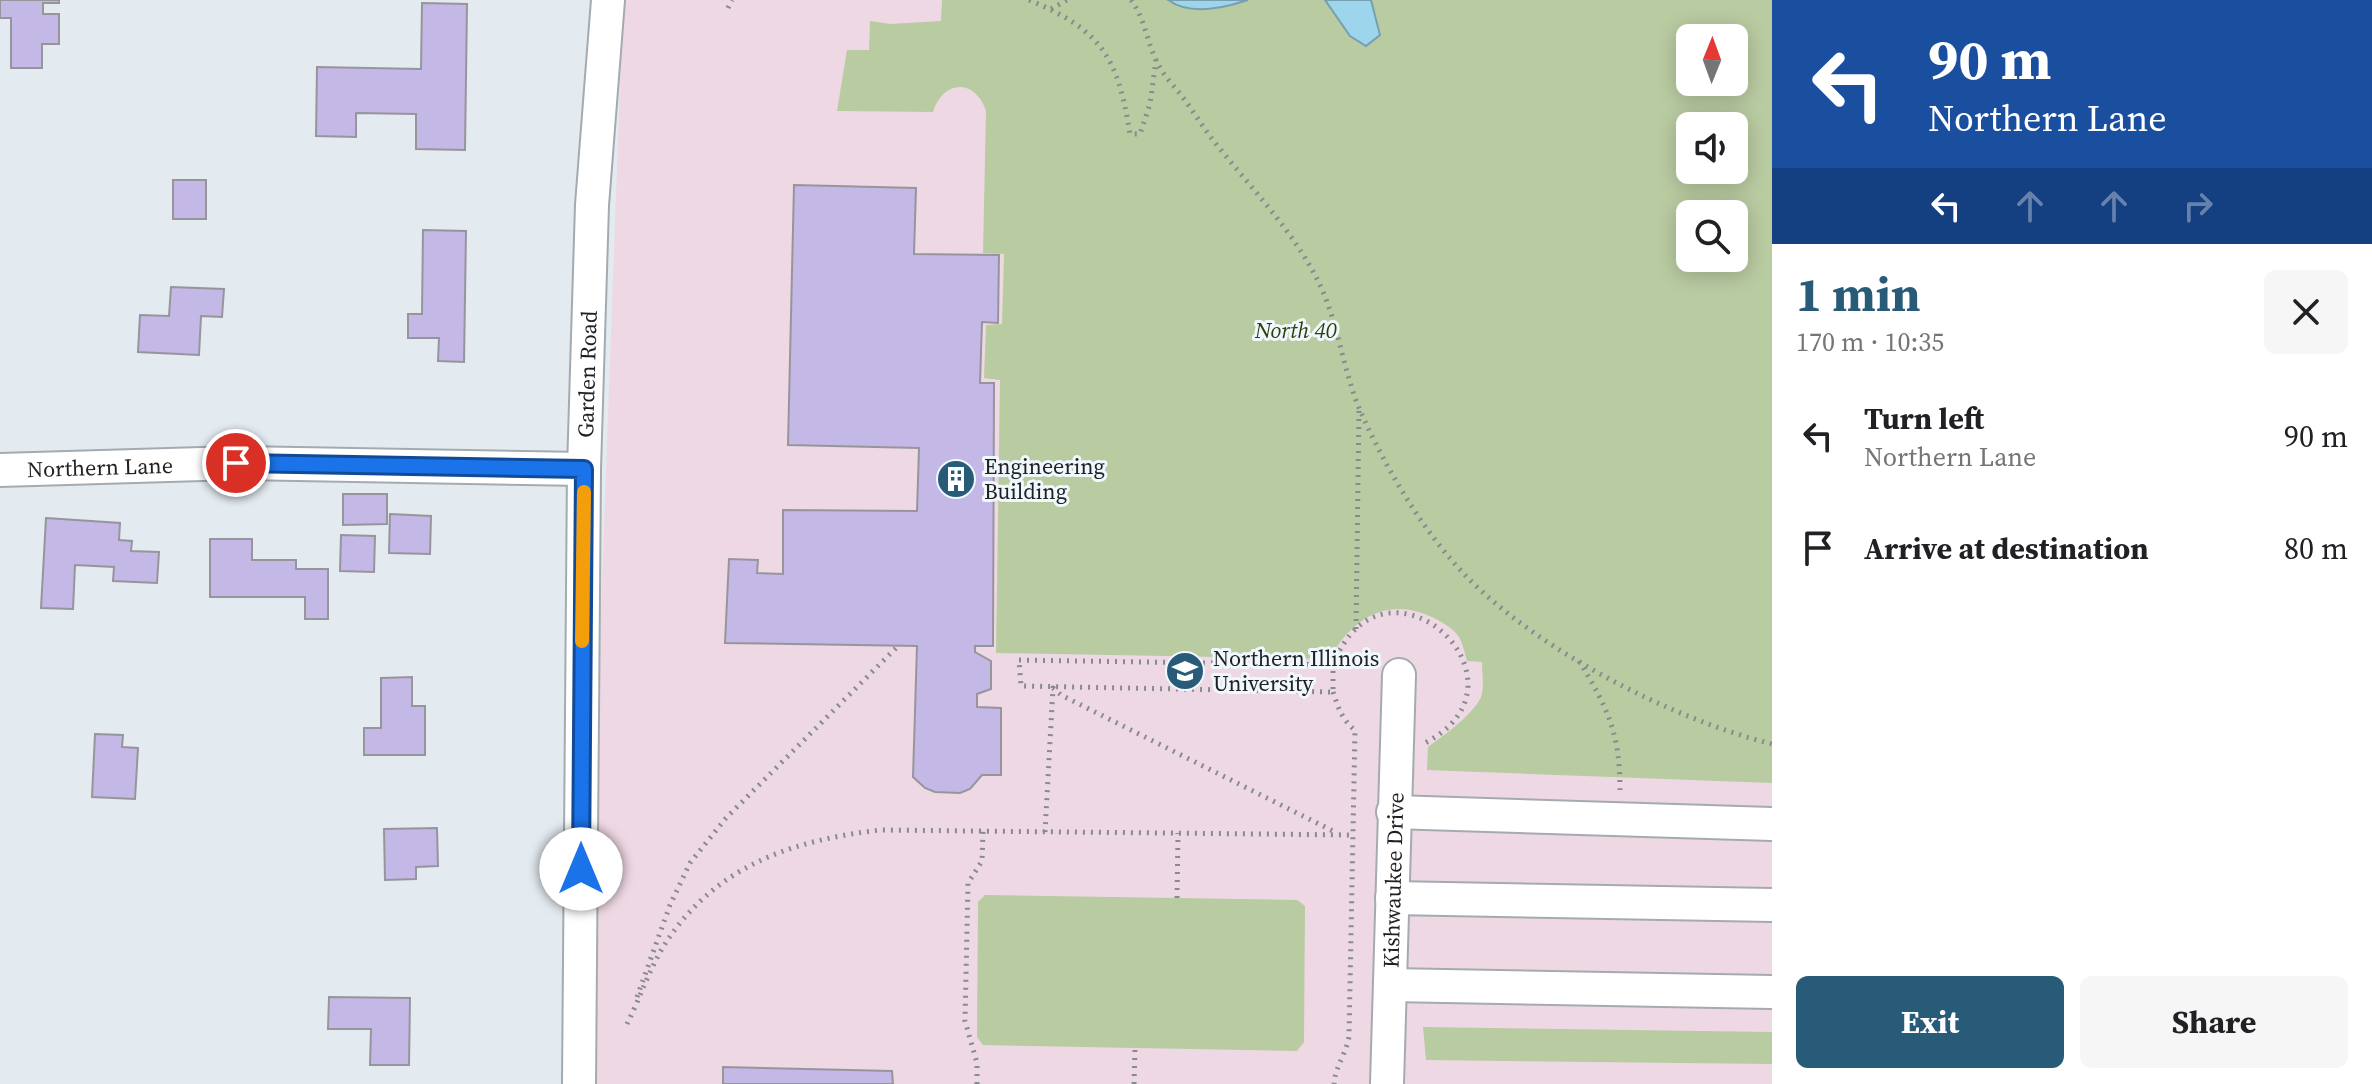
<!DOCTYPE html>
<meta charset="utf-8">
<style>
:root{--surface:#fff;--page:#f6f6f6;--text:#202124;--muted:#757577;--accent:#285b78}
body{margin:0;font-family:"Source Serif 4",serif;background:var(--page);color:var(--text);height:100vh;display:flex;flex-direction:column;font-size:30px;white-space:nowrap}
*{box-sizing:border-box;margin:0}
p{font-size:26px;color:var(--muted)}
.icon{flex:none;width:44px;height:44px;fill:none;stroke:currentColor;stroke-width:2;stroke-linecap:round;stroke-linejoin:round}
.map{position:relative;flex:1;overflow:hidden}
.sheet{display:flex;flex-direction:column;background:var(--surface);width:600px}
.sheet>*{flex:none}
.hud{background:#1a4fa0;color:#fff;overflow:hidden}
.needle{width:52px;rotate:1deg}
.buttons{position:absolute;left:1676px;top:24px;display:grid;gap:16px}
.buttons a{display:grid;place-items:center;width:72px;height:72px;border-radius:12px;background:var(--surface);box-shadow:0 4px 20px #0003;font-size:40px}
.pin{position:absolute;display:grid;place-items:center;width:68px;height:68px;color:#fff;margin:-34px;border:4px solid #fff;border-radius:50%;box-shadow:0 2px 8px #0007}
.me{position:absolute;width:88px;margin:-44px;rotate:0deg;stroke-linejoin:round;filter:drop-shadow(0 0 6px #0008)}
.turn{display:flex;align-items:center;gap:28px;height:168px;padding:0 24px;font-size:36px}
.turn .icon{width:104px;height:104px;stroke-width:2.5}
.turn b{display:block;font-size:56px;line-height:68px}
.lanes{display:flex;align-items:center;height:76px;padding:0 24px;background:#0003;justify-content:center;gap:40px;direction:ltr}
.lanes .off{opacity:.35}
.round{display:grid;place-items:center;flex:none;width:84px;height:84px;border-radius:12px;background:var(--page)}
.headline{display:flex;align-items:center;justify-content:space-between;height:136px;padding:0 24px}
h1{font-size:48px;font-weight:700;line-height:60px;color:var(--accent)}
.button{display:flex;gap:16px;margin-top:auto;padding:16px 24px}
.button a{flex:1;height:92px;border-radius:12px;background:var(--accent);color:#fff;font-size:32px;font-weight:700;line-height:92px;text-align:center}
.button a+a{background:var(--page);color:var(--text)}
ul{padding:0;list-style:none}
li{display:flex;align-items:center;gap:24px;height:112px;padding:0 24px}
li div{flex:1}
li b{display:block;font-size:30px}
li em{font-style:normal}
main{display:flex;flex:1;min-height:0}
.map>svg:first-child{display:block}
</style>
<main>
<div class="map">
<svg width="1772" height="1084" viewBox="0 0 1772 1084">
<rect width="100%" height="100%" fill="#e3eaf0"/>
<path fill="#eed8e4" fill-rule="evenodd" d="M623,0h1149v1084h-1188zM1690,38h44v44h-44zM1690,126h44v44h-44zM1690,214h44v44h-44z"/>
<g fill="#b9cba1" fill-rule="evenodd">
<path d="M942,0h830v783l-345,-13 1,-23c15,-11 49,-35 54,-53 2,-10 0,-22 0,-32l-15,-1c-2,-7 -4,-17 -8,-24 -5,-8 -17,-15 -25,-19 -46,-23 -82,0 -105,41l-333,-6 4,-273 -16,-2 2,-53 16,-1 2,-70 -21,-1 3,-142c-11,-33 -43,-31 -53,1l-96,-1 10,-61h22l1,-29 20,3 51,-3zM1690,38h44v44h-44zM1690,126h44v44h-44zM1690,214h44v44h-44z"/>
<path d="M985,895l312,5 8,6 -1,136 -7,9 -314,-6 -6,-8 1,-135z"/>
<path d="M1423,1027l349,5v32l-346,-4z"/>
</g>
<g fill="#9dd5ed" stroke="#779fb0" stroke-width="2">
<path d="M1168,0h80c-24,8 -58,16 -80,0z"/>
<path d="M1325,0h46l9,35 -14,11 -16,-10z"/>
</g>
<g fill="#c4b8e6" stroke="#97959c" stroke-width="2">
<path d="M0,0h59v3h-16v11h16v30h-17v24h-31v-50h-11z"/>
<path d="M422,3l45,1 -2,146 -49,-1v-35l-60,-1v24l-40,-1 1,-69 104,2z"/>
<rect x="173" y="180" width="33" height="39"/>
<path d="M794,185l122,3 -2,66 85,1 -1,68 -16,-1 -2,61h14l-1,263h-18v6l16,9v28l-14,5v13l24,1v67h-19l-12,14 -10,4 -25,-1 -10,-4 -12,-11 4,-131 -192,-3 4,-84 29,1 -1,13 26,1v-64l134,1 2,-63 -131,-3z"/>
<path d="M423,230l43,1 -2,131 -26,-1 1,-23h-31v-24h14z"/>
<path d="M171,287l53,2 -2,28 -21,-1 -2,39 -61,-3 2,-37 29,1z"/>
<path d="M343,494h44v30l-44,1z"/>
<path d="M390,514l41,2 -1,38 -41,-1z"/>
<path d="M46,518l74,5 -1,17 13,1 -1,10 28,1 -2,31 -44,-2 1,-14 -39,-2 -2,44 -32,-1z"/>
<path d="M341,535l34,1 -1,36 -34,-1z"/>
<path d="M210,539h42v21h44v9h32v50h-23v-22h-95z"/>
<path d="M412,677v29h13v49h-61v-27h17v-50z"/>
<path d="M95,734l28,1 -1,12 16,1 -3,51 -43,-2z"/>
<path d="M437,828l1,38 -22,1v12l-31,1 -1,-51z"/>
<path d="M329,997l81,1 -1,67h-39l1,-36h-43z"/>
<path d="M723,1067l169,4 1,13h-170z"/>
</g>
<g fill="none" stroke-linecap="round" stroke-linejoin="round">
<g stroke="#a4abb0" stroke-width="36">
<g id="minor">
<path id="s1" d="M0,470l236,-7 348,6"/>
<path d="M1393,812l379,12"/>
<path d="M1392,898l380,7"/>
<path d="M1390,985l382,7"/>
<path id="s2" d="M579,1084l5,-615 8,-264 16,-205"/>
<path id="s3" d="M1387,1084l12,-409"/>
</g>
</g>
<g stroke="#878b90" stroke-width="5" stroke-dasharray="2 6" stroke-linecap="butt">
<path d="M1029,0c73,30 89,58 101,134h10l10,-30 6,-44"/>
<path d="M1131,0c15,20 16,45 28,66 6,11 15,20 22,29 10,13 19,27 28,40 37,48 82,92 109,146 20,40 24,85 41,127 26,59 62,121 107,168 73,75 206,143 306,168"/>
<path d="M728,8l4,-8"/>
<path d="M1051,9l16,-9"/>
<path d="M1356,629l3,-222"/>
<path d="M1019,660l314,5v27l-312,-6z"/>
<path d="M1579,661c29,47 41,73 41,129"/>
<path d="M1333,665c50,-130 211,16 92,78"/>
<path d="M1333,692c5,15 9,28 22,38l-6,307c-3,17 -14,30 -15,47"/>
<path d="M1045,832l8,-144 8,7 276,138"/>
<path d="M1177,898l1,-65"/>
<path d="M637,997l33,-92 20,-42 36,-45 172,-172"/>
<path d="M627,1024c14,-28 25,-63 44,-89 51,-72 125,-95 209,-105l472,5"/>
<path d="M977,1084v-21l-12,-42 3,-138 14,-22 1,-30"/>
<path d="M1134,1084l1,-36"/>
</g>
<use href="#minor" stroke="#fff" stroke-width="32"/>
</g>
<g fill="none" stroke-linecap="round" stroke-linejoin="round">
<g stroke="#114b97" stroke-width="20">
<path id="route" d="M236,463l348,6 -3,400"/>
</g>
<use href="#route" stroke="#1a73e8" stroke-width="14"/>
<path stroke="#f59e0b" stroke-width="14" d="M582,641l2,-149"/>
</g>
<defs>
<g id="building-disc" transform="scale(2)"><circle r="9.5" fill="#285b78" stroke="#f0f7fd"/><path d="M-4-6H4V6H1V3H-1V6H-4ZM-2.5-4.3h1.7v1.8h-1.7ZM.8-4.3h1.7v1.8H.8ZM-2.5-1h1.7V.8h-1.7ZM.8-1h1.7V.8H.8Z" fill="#fff"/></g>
<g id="university-disc" transform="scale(2)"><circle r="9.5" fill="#285b78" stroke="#f0f7fd"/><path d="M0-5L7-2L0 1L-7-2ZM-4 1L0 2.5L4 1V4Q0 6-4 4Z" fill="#fff"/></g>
</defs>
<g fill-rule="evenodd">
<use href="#building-disc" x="956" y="479"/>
<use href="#university-disc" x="1185" y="671"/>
</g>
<g text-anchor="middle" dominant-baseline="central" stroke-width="6" stroke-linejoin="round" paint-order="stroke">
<g font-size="22" font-style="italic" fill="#2d3e0a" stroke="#f0f7fd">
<text x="1296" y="330">North 40</text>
</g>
<g font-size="22" fill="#1e2022" stroke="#f0f7fd">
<text stroke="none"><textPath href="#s2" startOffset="710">Garden Road</textPath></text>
<text stroke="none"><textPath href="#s1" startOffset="100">Northern Lane</textPath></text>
<text stroke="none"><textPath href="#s3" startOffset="204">Kishwaukee Drive</textPath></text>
</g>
<g font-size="22" fill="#1e2022" stroke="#f0f7fd" text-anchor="start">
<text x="984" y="466">Engineering<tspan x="984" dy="25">Building</tspan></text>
<text x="1213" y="658">Northern Illinois<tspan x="1213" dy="25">University</tspan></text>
</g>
</g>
</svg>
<div class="buttons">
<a><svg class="needle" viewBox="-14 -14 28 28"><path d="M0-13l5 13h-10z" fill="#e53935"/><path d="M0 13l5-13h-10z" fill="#757577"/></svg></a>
<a><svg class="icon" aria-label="sound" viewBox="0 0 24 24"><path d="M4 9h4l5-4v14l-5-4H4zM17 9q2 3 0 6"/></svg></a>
<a><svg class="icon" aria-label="search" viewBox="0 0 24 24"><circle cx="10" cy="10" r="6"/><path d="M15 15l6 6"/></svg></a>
</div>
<div class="pin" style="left:236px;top:463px;background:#d93025"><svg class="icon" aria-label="arrive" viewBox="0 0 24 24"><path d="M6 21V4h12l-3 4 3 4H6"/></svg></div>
<svg class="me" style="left:581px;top:869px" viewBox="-20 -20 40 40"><circle r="19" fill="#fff"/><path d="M0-13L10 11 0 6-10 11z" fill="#1a73e8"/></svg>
</div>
<section class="sheet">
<div class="hud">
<div class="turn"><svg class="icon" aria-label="left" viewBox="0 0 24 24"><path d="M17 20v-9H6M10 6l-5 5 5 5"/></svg><div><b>90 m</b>Northern Lane</div></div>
<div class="lanes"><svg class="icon" aria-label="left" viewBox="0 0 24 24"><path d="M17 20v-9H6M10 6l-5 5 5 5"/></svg><svg class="icon off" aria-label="ahead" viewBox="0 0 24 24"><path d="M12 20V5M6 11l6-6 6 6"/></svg><svg class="icon off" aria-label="ahead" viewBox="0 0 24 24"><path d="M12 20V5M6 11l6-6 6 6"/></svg><svg class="icon off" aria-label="right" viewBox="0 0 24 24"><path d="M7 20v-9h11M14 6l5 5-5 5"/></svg></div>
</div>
<div class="headline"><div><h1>1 min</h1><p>170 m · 10:35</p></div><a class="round"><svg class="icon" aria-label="close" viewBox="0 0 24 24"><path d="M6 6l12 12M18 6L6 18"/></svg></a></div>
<ul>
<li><svg class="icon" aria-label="left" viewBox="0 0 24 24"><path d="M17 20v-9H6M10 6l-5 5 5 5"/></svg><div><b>Turn left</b><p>Northern Lane</p></div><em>90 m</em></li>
<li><svg class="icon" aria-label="arrive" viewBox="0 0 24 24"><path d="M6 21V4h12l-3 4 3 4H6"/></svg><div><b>Arrive at destination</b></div><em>80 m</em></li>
</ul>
<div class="button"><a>Exit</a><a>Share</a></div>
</section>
</main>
